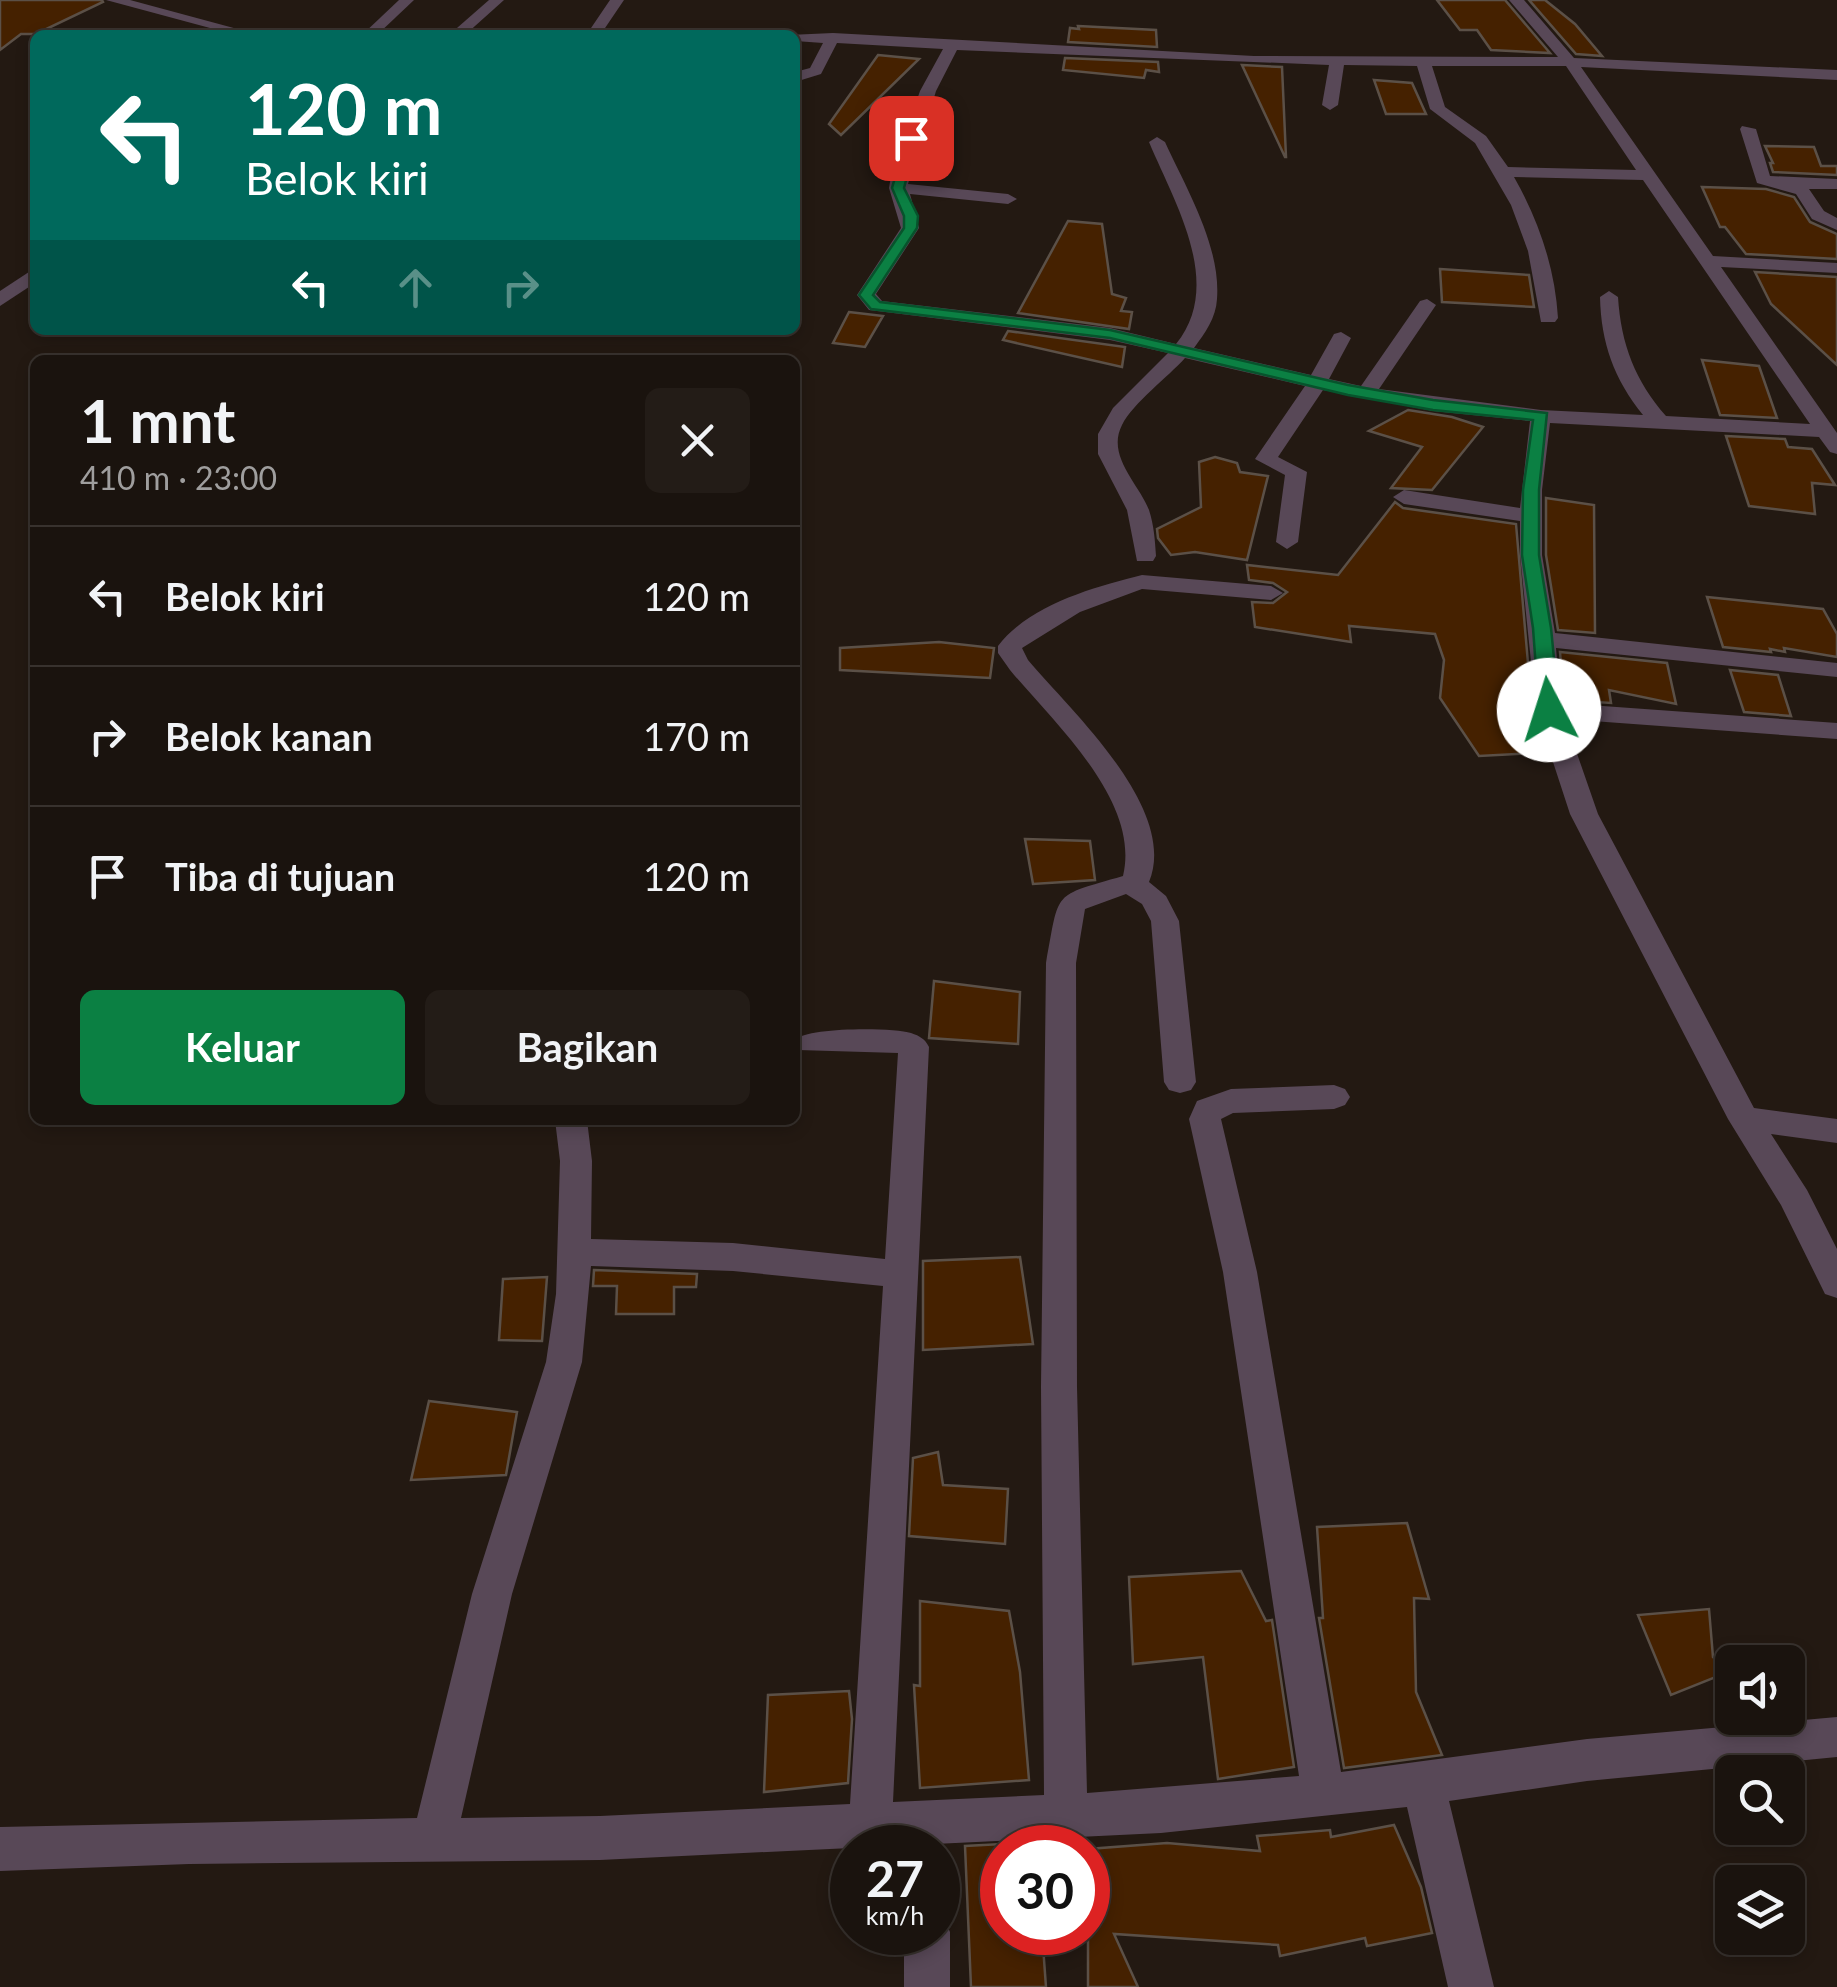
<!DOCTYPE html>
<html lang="id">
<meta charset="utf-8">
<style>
:root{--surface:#1a130e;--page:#231c17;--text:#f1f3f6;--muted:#9f9e9e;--line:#38322e;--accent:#0b8043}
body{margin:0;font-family:Lato,sans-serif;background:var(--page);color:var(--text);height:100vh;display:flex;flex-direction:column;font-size:38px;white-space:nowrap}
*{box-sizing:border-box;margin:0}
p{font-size:32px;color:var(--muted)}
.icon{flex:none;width:55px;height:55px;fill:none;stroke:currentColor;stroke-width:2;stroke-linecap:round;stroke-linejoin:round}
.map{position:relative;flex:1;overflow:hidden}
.side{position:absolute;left:30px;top:355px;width:770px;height:770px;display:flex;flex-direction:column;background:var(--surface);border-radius:15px;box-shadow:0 5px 15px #0003,0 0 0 2px var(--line)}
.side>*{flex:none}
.top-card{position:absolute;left:30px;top:30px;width:770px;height:305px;border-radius:15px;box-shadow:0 5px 15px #0003,0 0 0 2px var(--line);background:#00695c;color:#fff;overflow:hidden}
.controls{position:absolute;left:1715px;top:1645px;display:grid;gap:20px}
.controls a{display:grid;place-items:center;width:90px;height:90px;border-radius:15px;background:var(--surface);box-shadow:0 5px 15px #0003,0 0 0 2px var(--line);font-size:50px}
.speed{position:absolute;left:830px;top:1825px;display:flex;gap:20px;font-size:50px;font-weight:700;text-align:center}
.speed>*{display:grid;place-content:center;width:130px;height:130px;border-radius:50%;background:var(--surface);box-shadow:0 5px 15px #0003,0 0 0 2px var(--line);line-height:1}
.speed small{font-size:25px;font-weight:400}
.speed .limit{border:15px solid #d22;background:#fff;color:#111}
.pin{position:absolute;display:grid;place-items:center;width:85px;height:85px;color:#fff;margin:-42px;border-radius:20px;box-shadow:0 5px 15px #0006}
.me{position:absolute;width:110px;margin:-55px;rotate:355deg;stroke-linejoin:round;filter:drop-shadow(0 0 8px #0008)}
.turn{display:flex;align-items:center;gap:35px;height:210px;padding:0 50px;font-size:45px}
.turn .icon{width:130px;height:130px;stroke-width:2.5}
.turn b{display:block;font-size:70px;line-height:85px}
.lanes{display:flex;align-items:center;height:95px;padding:0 50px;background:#0003;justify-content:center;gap:50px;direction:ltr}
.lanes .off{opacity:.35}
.round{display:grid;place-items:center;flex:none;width:105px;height:105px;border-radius:15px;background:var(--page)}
.headline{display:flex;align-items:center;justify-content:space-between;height:170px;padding:0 50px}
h1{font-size:60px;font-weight:700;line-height:75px}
.primary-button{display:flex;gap:20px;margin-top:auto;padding:20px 50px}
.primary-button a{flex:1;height:115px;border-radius:15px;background:var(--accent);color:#fff;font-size:40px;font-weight:700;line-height:115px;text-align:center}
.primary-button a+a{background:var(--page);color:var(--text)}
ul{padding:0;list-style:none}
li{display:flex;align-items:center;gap:30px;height:140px;padding:0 50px;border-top:2px solid var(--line)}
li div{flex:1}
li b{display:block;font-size:38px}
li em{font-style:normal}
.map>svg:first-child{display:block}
</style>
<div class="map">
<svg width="1837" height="1987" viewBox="0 0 1837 1987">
<rect width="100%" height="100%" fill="#231912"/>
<g fill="#452100" stroke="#5b5047" stroke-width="2.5">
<path d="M0,0h102l1,2 -67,32h-15l-21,16z"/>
<path d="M1437,0h68l45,53 -59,-3 -14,-20h-17z"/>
<path d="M1529,0h16l30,24 27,32 -26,-2z"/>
<path d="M1078,26l78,4 1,17 -89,-5 2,-14 9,1z"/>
<path d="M878,55l41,4 -78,76 -12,-11z"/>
<path d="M1065,58l93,4 1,10 -13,-2 -2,8 -81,-8z"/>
<path d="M1242,65l40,2 4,90h-1z"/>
<path d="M1374,80l38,3 14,31h-40z"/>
<path d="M1765,146l49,1 7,19h16v9l-64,-3 -3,-9h3z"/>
<path d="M1702,187l64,2 28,8 16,25 27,12v25l-91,-5 -21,-27h-5z"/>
<path d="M1068,221l34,3 10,70 14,4 -5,13 11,1 -3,17 -111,-16z"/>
<path d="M1440,269l89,6 5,32 -92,-5z"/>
<path d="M1755,272l82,5v88l-66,-61z"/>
<path d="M849,312l34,4 -18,31 -32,-4z"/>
<path d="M1008,331l117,16 -3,20 -119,-27z"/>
<path d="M1702,360l57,6 18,52 -57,-3z"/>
<path d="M1408,410l44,7 31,10 -51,63 -41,-2 31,-41 -53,-16z"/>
<path d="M1726,436l59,3 3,8 24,2 23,36 -23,-2 3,31 -66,-8z"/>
<path d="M1215,457l22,6 3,9 28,4 -21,84 -52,-8 -24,3 -13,-17 -1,-9 44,-22 -2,-45z"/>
<path d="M1546,498l48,7 1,128 -37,-3 -12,-75z"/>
<path d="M1395,502l8,6 113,16 15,174 -25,-1 32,56 -59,3 -39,-58 4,-38 -9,-26 -86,-8 2,16 -96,-15 -3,-25 21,1 14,-11 -14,-9 -24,-3 -2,-15 91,10z"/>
<path d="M1707,597l116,12 14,25v23l-53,-9 1,4 -15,-3 1,3 -48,-5z"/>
<path d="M939,642l55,6 -4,30 -150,-8v-22z"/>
<path d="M1560,652l107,11 9,41 -67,-14 2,13 -47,-3z"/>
<path d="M1730,670l48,5 13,41 -47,-4z"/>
<path d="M1025,839l65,2 5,39 -62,4z"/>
<path d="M934,981l86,11 -2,52 -89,-6z"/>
<path d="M1020,1257l13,87 -110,6v-89z"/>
<path d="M594,1270l103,4 -1,13h-22v27h-58l1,-28h-24z"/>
<path d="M547,1277l-5,64 -43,-1 4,-61z"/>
<path d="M429,1401l88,11 -11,63 -95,5z"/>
<path d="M938,1452l5,33 65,4 -3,55 -96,-8 4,-78z"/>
<path d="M1407,1523l22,76 -15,-1 2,94 26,63 -98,13 -25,-150h4l-6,-91z"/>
<path d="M1241,1571l25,50 6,-1 22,147 -76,12 -15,-122 -70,7 -4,-87z"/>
<path d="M920,1601l89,10 11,61 9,108 -109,8 -6,-103 6,1z"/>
<path d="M1709,1609l4,48 18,14 -60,24 -33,-80z"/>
<path d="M849,1691l3,28 -4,64 -84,9 4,-97z"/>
<path d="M1394,1825l27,62 11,46 -65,13 -2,-8 -85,18 -2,-11 -164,-11 24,53h-50v-138l79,-6 93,8 -3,-15 73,-6 1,7z"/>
<path d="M1002,1844v88h40l4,55h-75l-6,-141z"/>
</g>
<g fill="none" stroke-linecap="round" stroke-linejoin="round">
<g fill="#584857" fill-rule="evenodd">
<path d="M106,0h24l130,35h-24z"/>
<path d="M399,0h15l-37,35h-15z"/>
<path d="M489,0h15l-39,35h-16z"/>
<path d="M610,0h14l-21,31 24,4h-69l7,-4h24z"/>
<path d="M1509,0h15l50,58 263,12v10l-256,-13 132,189 124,7v10l-116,-6 116,166v21l-7,-2 -11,-15 -269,-14 -8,67v65l13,78 282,30v14l-281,-29 5,55 276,20v16l-272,-20 33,95 156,294 83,11v24l-66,-9 36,56 30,59v49l-12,-4 -44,-89 -53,-86 -158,-305 -34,-104 -16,-155v-34l-116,-17 -11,-7 11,-7 116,18 10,-87 -97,-10 -110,-21 -45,67 29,15 -9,70 -11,7 -11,-7 9,-67 -30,-16 50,-73 -120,-28c-17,19 -52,45 -63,67 -16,31 17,59 27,85 5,15 6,31 7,46l-3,5h-16l-10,-51 -29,-56v-20l15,-26 55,-55 -58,-13 -241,-30 -12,-15 44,-67 -12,-40 2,-12 29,-85 23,-42 -106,-6 -16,31 -26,8v-10l15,-4 13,-25 -28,-2v-6h-6l44,-2 421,23 304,1zM957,50l372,15 -7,40 8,5 8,-5 6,-40 73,1 13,43 45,34 36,62 17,46 13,71h14l3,-4c-3,-50 -19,-97 -44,-141l129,3 167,244 -144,-8c-31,-35 -45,-72 -48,-119l-9,-6 -9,6c1,46 14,82 43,118l-102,-5 -162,-21 57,-84 -9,-6 -7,2 -59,85 -32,-7 22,-41 -10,-6 -7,2 -23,41 -117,-27c11,-15 22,-30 23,-49 4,-53 -31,-111 -52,-157l-8,-5 -8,5c25,60 76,142 27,202l-66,-16 -228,-27 -6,-7 43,-66 -9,-34 98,10 9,-5 -9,-5 -100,-10 28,-93zM1432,66h134l70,104 -128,-3 -22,-31 -41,-29z"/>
<path d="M1742,126l14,3 14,47 67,3v10h-28l15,22 13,7v12l-25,-11 -16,-25 -39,-11 -17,-54z"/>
<path d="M35,268v15l-35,23v-15z"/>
<path d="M1142,575l129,11 12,7 -12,7 -129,-11 -62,23 -58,36 6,12c43,51 151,149 121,222l17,14 13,25 17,161 -5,8 -11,3 -11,-3 -5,-8 -13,-161 -9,-17 -16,-10 -41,15 -9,54 1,424 10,406 212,-17 -76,-504 -34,-153 8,-18 34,-12 103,-4 11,4 5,8 -5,8 -11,4 -101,4 -12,6 36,153 84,500 246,-33 250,-22v40l-250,24 -138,20 45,186h-46l-41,-180 -246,26 -561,27 -411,4 -189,7v-44l417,-9 55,-224 74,-232 10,-68 4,-133 -5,-41h32l5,41 -1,78 142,4 152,16 13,-206 -100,-3 -3,-10c10,-13 98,-13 116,-7 9,3 14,6 18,14l-36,755 151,-7 -3,-408 5,-424c14,-74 5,-66 77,-87 18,-75 -69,-153 -113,-206l-12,-17v-7c31,-41 96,-59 144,-71zM591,1266l142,5 150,15 -33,518 -250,12 -139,2 51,-224 70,-232z"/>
<path d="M938,1914l5,2 7,16v55h-46v-55h34z"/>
</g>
</g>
<path fill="#0b8043" stroke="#07532c" stroke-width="2.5" d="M907,136l10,2 -13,50 14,28 -1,12 -44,67 7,7 230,28 238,55 85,15 114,13 -8,77v65l12,73 8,82 -3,4h-14l-3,-4 -6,-82 -11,-73 1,-65 10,-70 -100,-10 -85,-15 -238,-57 -239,-29 -12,-14 45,-67v-12l-12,-28z"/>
</svg>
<div class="controls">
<a><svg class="icon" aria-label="sound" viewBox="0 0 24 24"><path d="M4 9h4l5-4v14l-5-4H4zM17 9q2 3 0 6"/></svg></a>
<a><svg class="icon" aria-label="search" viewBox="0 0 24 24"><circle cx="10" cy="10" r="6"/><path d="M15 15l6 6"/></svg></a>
<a><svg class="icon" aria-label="layers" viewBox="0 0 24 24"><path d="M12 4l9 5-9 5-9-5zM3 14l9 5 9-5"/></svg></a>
</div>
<div class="speed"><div>27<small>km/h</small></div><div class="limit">30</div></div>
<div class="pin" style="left:911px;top:138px;background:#d93025"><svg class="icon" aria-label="arrive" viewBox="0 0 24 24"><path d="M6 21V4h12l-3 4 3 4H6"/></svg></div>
<svg class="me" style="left:1549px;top:710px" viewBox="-20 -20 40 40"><circle r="19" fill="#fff"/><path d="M0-13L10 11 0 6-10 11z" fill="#0b8043"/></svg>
<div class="top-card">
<div class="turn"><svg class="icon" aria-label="left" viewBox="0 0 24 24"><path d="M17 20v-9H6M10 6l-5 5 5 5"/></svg><div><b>120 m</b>Belok kiri</div></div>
<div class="lanes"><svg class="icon" aria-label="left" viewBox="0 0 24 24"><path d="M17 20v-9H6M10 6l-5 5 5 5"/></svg><svg class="icon off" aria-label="ahead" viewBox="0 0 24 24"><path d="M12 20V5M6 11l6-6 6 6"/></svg><svg class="icon off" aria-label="right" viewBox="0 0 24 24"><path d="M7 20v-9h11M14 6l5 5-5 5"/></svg></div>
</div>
<section class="side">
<div class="headline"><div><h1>1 mnt</h1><p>410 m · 23:00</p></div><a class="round"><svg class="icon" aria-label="close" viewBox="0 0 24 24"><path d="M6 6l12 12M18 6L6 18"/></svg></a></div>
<ul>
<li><svg class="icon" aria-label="left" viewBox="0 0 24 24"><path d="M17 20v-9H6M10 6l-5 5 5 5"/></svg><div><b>Belok kiri</b></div><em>120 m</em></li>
<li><svg class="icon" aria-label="right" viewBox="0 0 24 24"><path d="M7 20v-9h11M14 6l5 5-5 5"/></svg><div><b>Belok kanan</b></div><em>170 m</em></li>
<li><svg class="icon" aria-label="arrive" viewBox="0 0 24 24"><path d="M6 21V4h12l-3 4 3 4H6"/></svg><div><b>Tiba di tujuan</b></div><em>120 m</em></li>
</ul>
<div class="primary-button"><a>Keluar</a><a>Bagikan</a></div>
</section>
</div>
